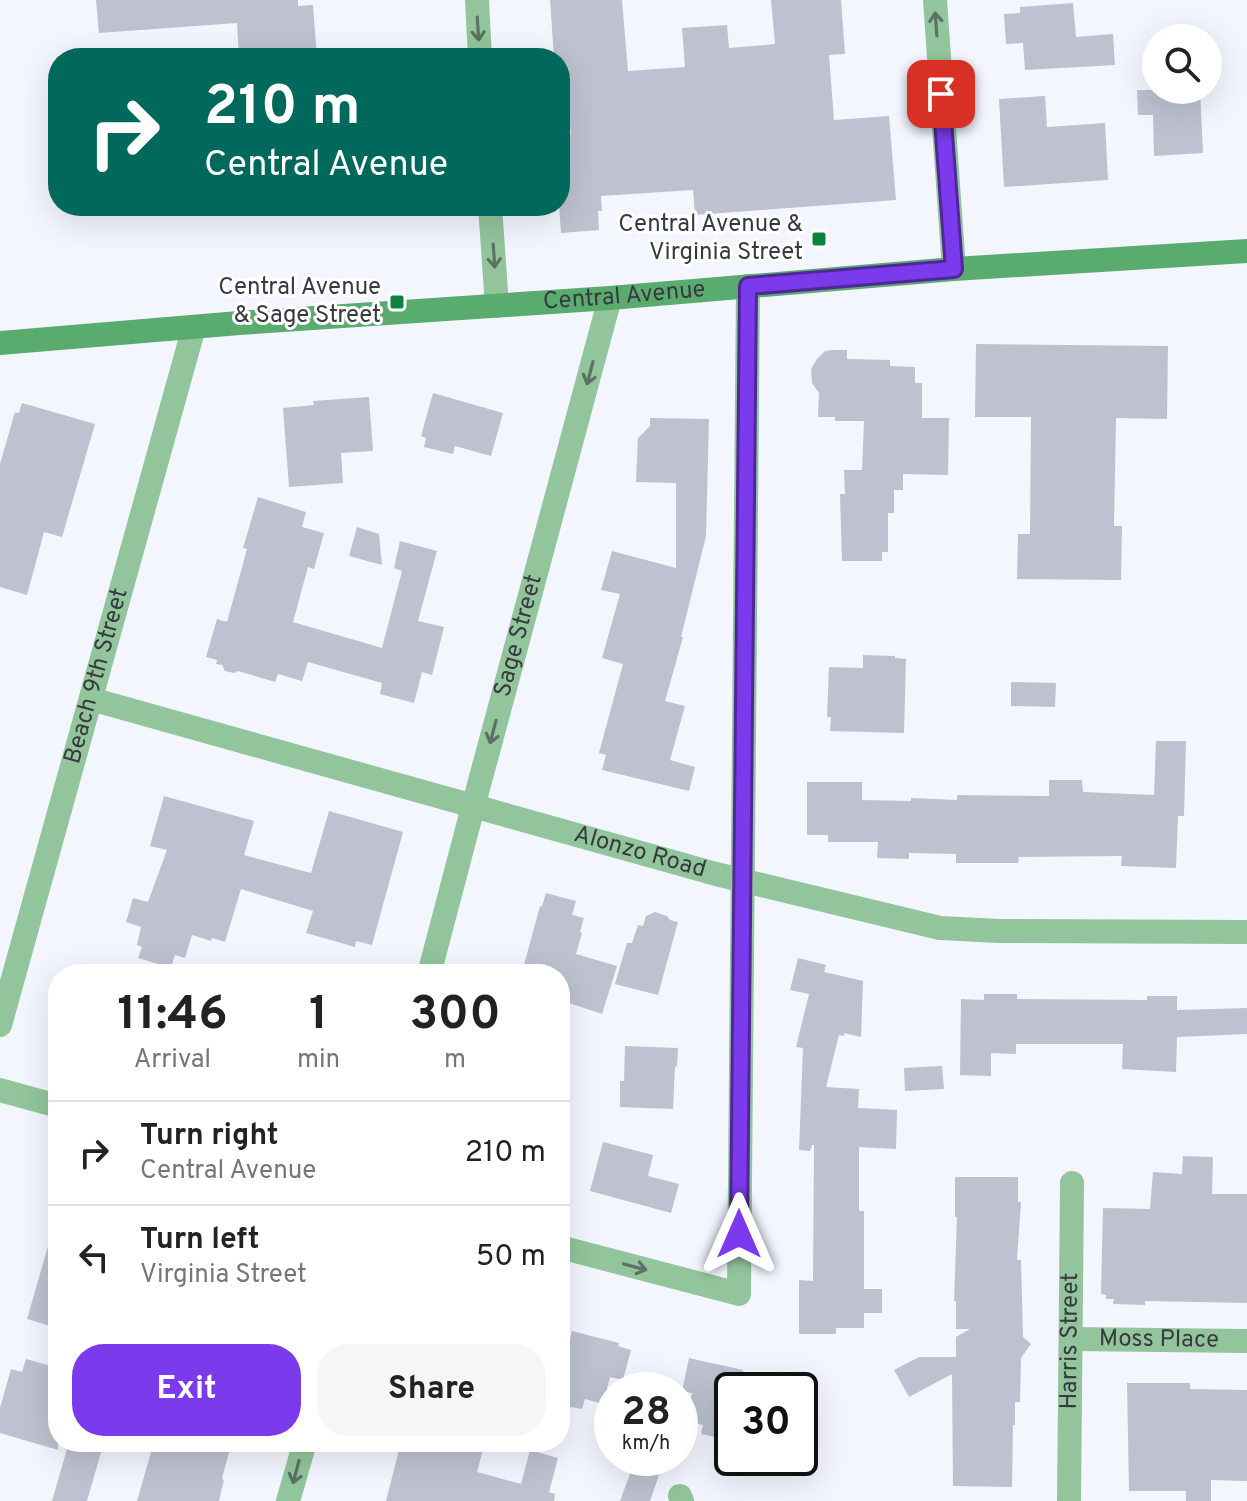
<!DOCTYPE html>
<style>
:root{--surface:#fff;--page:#f6f6f6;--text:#222;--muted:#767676;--line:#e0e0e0;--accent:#7c3aed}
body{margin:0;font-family:Overpass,sans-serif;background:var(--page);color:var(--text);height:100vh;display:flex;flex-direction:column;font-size:30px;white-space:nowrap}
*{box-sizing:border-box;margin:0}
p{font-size:26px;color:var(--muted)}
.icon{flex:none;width:44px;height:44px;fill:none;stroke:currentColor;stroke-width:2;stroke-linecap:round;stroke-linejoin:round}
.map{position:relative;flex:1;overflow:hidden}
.sheet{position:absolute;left:48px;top:964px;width:522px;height:488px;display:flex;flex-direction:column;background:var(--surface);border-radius:32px;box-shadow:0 8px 32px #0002}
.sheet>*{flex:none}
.top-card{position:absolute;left:48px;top:48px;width:522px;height:168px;border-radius:32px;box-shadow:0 8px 32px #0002;background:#00695c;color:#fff;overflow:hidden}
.fabs{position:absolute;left:1142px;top:24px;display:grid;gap:16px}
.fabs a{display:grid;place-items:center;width:80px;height:80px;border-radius:50%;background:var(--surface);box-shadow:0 8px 32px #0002;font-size:40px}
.speed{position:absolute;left:594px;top:1372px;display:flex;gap:16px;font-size:40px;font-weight:700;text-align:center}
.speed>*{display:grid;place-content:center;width:104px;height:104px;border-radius:50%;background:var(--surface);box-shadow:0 8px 32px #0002;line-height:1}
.speed small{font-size:20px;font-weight:400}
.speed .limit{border:4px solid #111;border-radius:12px;background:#fff;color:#111}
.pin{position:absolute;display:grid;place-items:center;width:68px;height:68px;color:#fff;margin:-34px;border-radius:16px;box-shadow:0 4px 12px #0006}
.me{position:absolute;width:88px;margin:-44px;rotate:0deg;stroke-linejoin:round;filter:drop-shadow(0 0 6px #0008)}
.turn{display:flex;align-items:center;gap:28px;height:168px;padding:0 24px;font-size:36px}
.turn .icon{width:104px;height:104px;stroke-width:2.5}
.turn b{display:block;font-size:56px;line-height:68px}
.eta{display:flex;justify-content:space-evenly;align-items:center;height:136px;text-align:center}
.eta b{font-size:48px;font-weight:700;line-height:56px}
.primary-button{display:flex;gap:16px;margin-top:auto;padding:16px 24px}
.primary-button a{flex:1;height:92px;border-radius:32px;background:var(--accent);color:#fff;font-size:32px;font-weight:700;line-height:92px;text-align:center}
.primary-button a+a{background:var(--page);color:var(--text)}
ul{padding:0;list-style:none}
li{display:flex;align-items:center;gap:24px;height:104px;padding:0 24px;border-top:2px solid var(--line)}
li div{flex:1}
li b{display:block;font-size:30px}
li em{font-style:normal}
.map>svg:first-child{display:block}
</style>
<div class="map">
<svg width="1247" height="1501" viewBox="0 0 1247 1501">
<rect width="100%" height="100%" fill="#f3f6ff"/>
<g fill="#bec2d0">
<path d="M96,0h202v6l15,-1 4,53h-78l-2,-35 -138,10z"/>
<path d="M550,0h72l6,71 57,-4 -3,-39 45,-3 2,23 46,-4 -4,-44h70l4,54 -16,1 5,65 55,-4 7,84 -201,15 -2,-25 -92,6 1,15h-4l1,19 -38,3 -2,-27 1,-70 11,-1 -5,-57 -6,1v-21h-6z"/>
<path d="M1073,3l3,34 37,-3 2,31 -90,5 -2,-27 -17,1 -2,-30 16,-1v-6z"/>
<path d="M1137,90h63l3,63 -49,3 -1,-41h-15z"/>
<path d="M1045,96l2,31 58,-4 3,57 -104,7 -5,-88z"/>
<path d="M976,344l192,2 -1,73 -51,-1 -2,108h8l-1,54 -104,-1 1,-45h12l1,-117h-56z"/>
<path d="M833,350h14v9l43,1v6l25,1v16h7v35h27l-1,57 -45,-1v16h-9v23h-6v39h-6v9h-40l-2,-67h5l-1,-24h18l2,-49h-29v-4h-17l1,-24 -7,-10 -1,-14 6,-10 8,-8z"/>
<path d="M433,393l70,20 -12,43 -36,-10 -2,8 -29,-7 2,-9 -5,-2z"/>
<path d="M369,397l4,54 -32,2 2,30 -54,4 -6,-79 31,-3 -1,-4z"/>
<path d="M22,403l73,21 -33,113 -18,-5 -17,63 -27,-8v-123l15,-52 4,1z"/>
<path d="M650,418l59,1 -3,117 -25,101h2l-18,64 20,5 -15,54 25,7 -6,24 -87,-21 4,-15 -7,-2 24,-89 -21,-6 18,-64 -19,-4 11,-39 64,17v-85l-40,-1 2,-44 12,-12z"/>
<path d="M258,497l48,15 -4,15 22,6 -10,36 -6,-2 -15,55 89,26 20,-77 -8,-3 6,-27 37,10 -19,70 26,6 -12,48 -10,-3 -8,31 -34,-9 2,-11 -74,-21 -6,19 -24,-7 -3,8 -37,-11 -4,2 -9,-2 -3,-6 -6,-1 1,-4 -11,-3 11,-38 10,3 20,-73 -4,-1z"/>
<path d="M357,527l22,7 3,31 -33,-9z"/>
<path d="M863,655l32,1v2l11,1 -2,74 -74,-2 1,-14h-4l2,-50 34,1z"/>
<path d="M1011,682l45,1 -1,24 -44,-1z"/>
<path d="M1156,741h30l-2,75h-6l-2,52 -55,-2 1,-10 -103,1 -1,6h-62v-9l-47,-1v6l-32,-1 1,-16h-50v-7h-21v-53h55v18l49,1v-3l46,2v-5l92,1v-16h33l1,12 71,3z"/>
<path d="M164,796l90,25 -10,34 67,18 18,-62 74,21 -31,113 -16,-4 -1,6 -49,-14 7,-22 -72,-22 -16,53 -13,-4 -1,3 -19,-6 -7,23 -10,-3 -4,13 -33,-10 4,-11 -5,-2 4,-18 -15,-5 7,-24 15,4 19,-52 -17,-4z"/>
<path d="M546,893l30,8 -4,14 12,3 -4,14 2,1 -6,21 41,12 -15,48 -42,-14v-26l-36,-9 16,-59h2z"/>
<path d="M655,912l12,4 3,4 8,2 -20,73 -43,-11 12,-41h5l6,-18 5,1 3,-10z"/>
<path d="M798,958l28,7 -2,7 39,9 -2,56 -17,-4v3l-5,-1 -13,52 33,2 -1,19 39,2 -1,39 -37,-2v64h5v78h18v24h-18v15h-28v6h-37v-54l14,1 1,-136h-2l-2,6 -11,-1 4,-102 -7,-1 13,-53 -19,-4z"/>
<path d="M984,994h33v5l130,1v-4h30v14l70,-2v26l-70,3 -1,35 -54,-3 1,-25h-107v10l-25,-1v23l-31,-1 1,-76 23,1z"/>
<path d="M625,1046l53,2 -1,18 -2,1 -2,42 -53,-2v-26h4z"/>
<path d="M942,1066l2,23 -39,2 -1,-23z"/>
<path d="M603,1142l50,13 -5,21 31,8 -8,29 -81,-22z"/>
<path d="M1183,1156l30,1 -1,37h35v109l-102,-2v4l-32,-1 1,-5h-8v-4l-5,-1 2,-86 47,1 3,-37 29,2z"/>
<path d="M955,1177h63v25h3l-4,58h4l2,77 8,7 -10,14 -1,44h-5v23h-2l-1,62 -59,-1 -1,-112 -43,23 -15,-27 25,-13h37v-20l14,-8h-14v-28h-2l3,-84h-2z"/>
<path d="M51,1236l7,1v75l-4,-1 -4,15 -23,-7z"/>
<path d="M572,1331l47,12 -1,3 13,4 -8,30 -13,-3 -7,27 -18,-5 -3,10 -22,-4v-25z"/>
<path d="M689,1358l54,12 -5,20h-6v17l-7,32 -24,-5 2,-9 -9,-2 2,-8 -9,-2 5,-20 -10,-2z"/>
<path d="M26,1359l32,9v82l-58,-17v-25l11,-39 11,3z"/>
<path d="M1127,1383h63v6l57,1v91l-36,-1v21h-25v-10h-57z"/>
<path d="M69,1442h35l-17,59h-35z"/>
<path d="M154,1442h78l-9,32 -1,5 2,1 -5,21h-82z"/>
<path d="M401,1442h84l-8,30 44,12 9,-34 28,8 -9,34 6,2 -1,7h-168z"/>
<path d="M635,1460l26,9 -11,32h-30z"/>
</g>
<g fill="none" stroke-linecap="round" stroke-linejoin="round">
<g stroke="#92c59b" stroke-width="24">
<path d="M477,0l3,58"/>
<path d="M935,0l19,269"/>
<path d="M490,206l7,100"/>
<path id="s1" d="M91,699l625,175 224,54 59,3 248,1"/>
<path id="s2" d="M429,974l44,-167 137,-509"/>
<path id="s3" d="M0,1025l194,-698"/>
<path d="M0,1090l58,16"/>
<path d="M560,1247l179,47 9,-1008"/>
<path id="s4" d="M1071,1339l176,2"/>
<path d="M680,1496l2,5"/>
<path d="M288,1501l17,-59"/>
<path id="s5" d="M1069,1501l3,-318"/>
</g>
<path stroke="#5aab6e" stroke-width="24" id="s6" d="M0,343l239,-20 371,-25 344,-29 293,-18"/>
</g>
<defs><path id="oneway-shaft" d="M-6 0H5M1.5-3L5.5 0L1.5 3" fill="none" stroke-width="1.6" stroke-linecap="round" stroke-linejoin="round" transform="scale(2)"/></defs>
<g stroke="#5c7264">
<use href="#oneway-shaft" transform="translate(936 24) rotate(-94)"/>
<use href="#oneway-shaft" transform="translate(478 29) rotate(86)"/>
<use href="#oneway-shaft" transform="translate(494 256) rotate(86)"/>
<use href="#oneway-shaft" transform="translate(590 373) rotate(105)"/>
<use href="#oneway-shaft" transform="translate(493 732) rotate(105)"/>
<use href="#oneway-shaft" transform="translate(635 1267) rotate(15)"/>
<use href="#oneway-shaft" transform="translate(296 1472) rotate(105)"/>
</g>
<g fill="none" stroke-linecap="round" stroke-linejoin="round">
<g stroke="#51269a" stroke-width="20">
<path id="route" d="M739,1234l9,-948 206,-17 -13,-175"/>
</g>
<use href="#route" stroke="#7c3aed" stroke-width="14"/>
</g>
<g fill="#0a843d" stroke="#fff" stroke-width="3">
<rect x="811" y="231" width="16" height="16" rx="4"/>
<rect x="389" y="294" width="16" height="16" rx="4"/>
</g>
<g text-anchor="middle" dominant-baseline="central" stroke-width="6" stroke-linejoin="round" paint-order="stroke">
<g font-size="24" fill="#383a3f" stroke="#fff" text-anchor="end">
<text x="803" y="225">Central Avenue &amp;<tspan x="803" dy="28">Virginia Street</tspan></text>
<text x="381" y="288">Central Avenue<tspan x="381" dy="28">&amp; Sage Street</tspan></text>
</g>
<g font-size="24" fill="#383a3f" stroke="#fff">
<text stroke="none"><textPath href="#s6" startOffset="626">Central Avenue</textPath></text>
<text stroke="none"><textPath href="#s2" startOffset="350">Sage Street</textPath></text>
<text stroke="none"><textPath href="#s3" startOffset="362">Beach 9th Street</textPath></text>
<text stroke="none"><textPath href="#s1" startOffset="570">Alonzo Road</textPath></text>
<text stroke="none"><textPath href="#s4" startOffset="88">Moss Place</textPath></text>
<text stroke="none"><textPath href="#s5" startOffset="160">Harris Street</textPath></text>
</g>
</g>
</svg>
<div class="fabs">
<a><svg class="icon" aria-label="search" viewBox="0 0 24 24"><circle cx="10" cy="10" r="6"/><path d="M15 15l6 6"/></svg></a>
</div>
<div class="speed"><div>28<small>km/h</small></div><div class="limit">30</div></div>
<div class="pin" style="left:941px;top:94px;background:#d93025"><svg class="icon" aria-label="arrive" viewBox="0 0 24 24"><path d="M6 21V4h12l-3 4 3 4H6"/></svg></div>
<svg class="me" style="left:739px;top:1234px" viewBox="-20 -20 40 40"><path d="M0-17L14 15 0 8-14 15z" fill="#7c3aed" stroke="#fff" stroke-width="4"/></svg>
<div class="top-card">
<div class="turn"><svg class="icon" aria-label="right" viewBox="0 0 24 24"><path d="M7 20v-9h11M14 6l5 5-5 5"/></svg><div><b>210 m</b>Central Avenue</div></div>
</div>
<section class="sheet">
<div class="eta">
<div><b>11:46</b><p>Arrival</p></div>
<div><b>1</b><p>min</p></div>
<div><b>300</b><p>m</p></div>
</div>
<ul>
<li><svg class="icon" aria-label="right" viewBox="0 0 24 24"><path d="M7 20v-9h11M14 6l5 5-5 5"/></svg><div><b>Turn right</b><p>Central Avenue</p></div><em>210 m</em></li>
<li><svg class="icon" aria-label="left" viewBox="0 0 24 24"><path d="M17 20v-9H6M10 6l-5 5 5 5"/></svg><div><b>Turn left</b><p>Virginia Street</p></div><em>50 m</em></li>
</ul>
<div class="primary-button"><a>Exit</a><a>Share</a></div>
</section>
</div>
